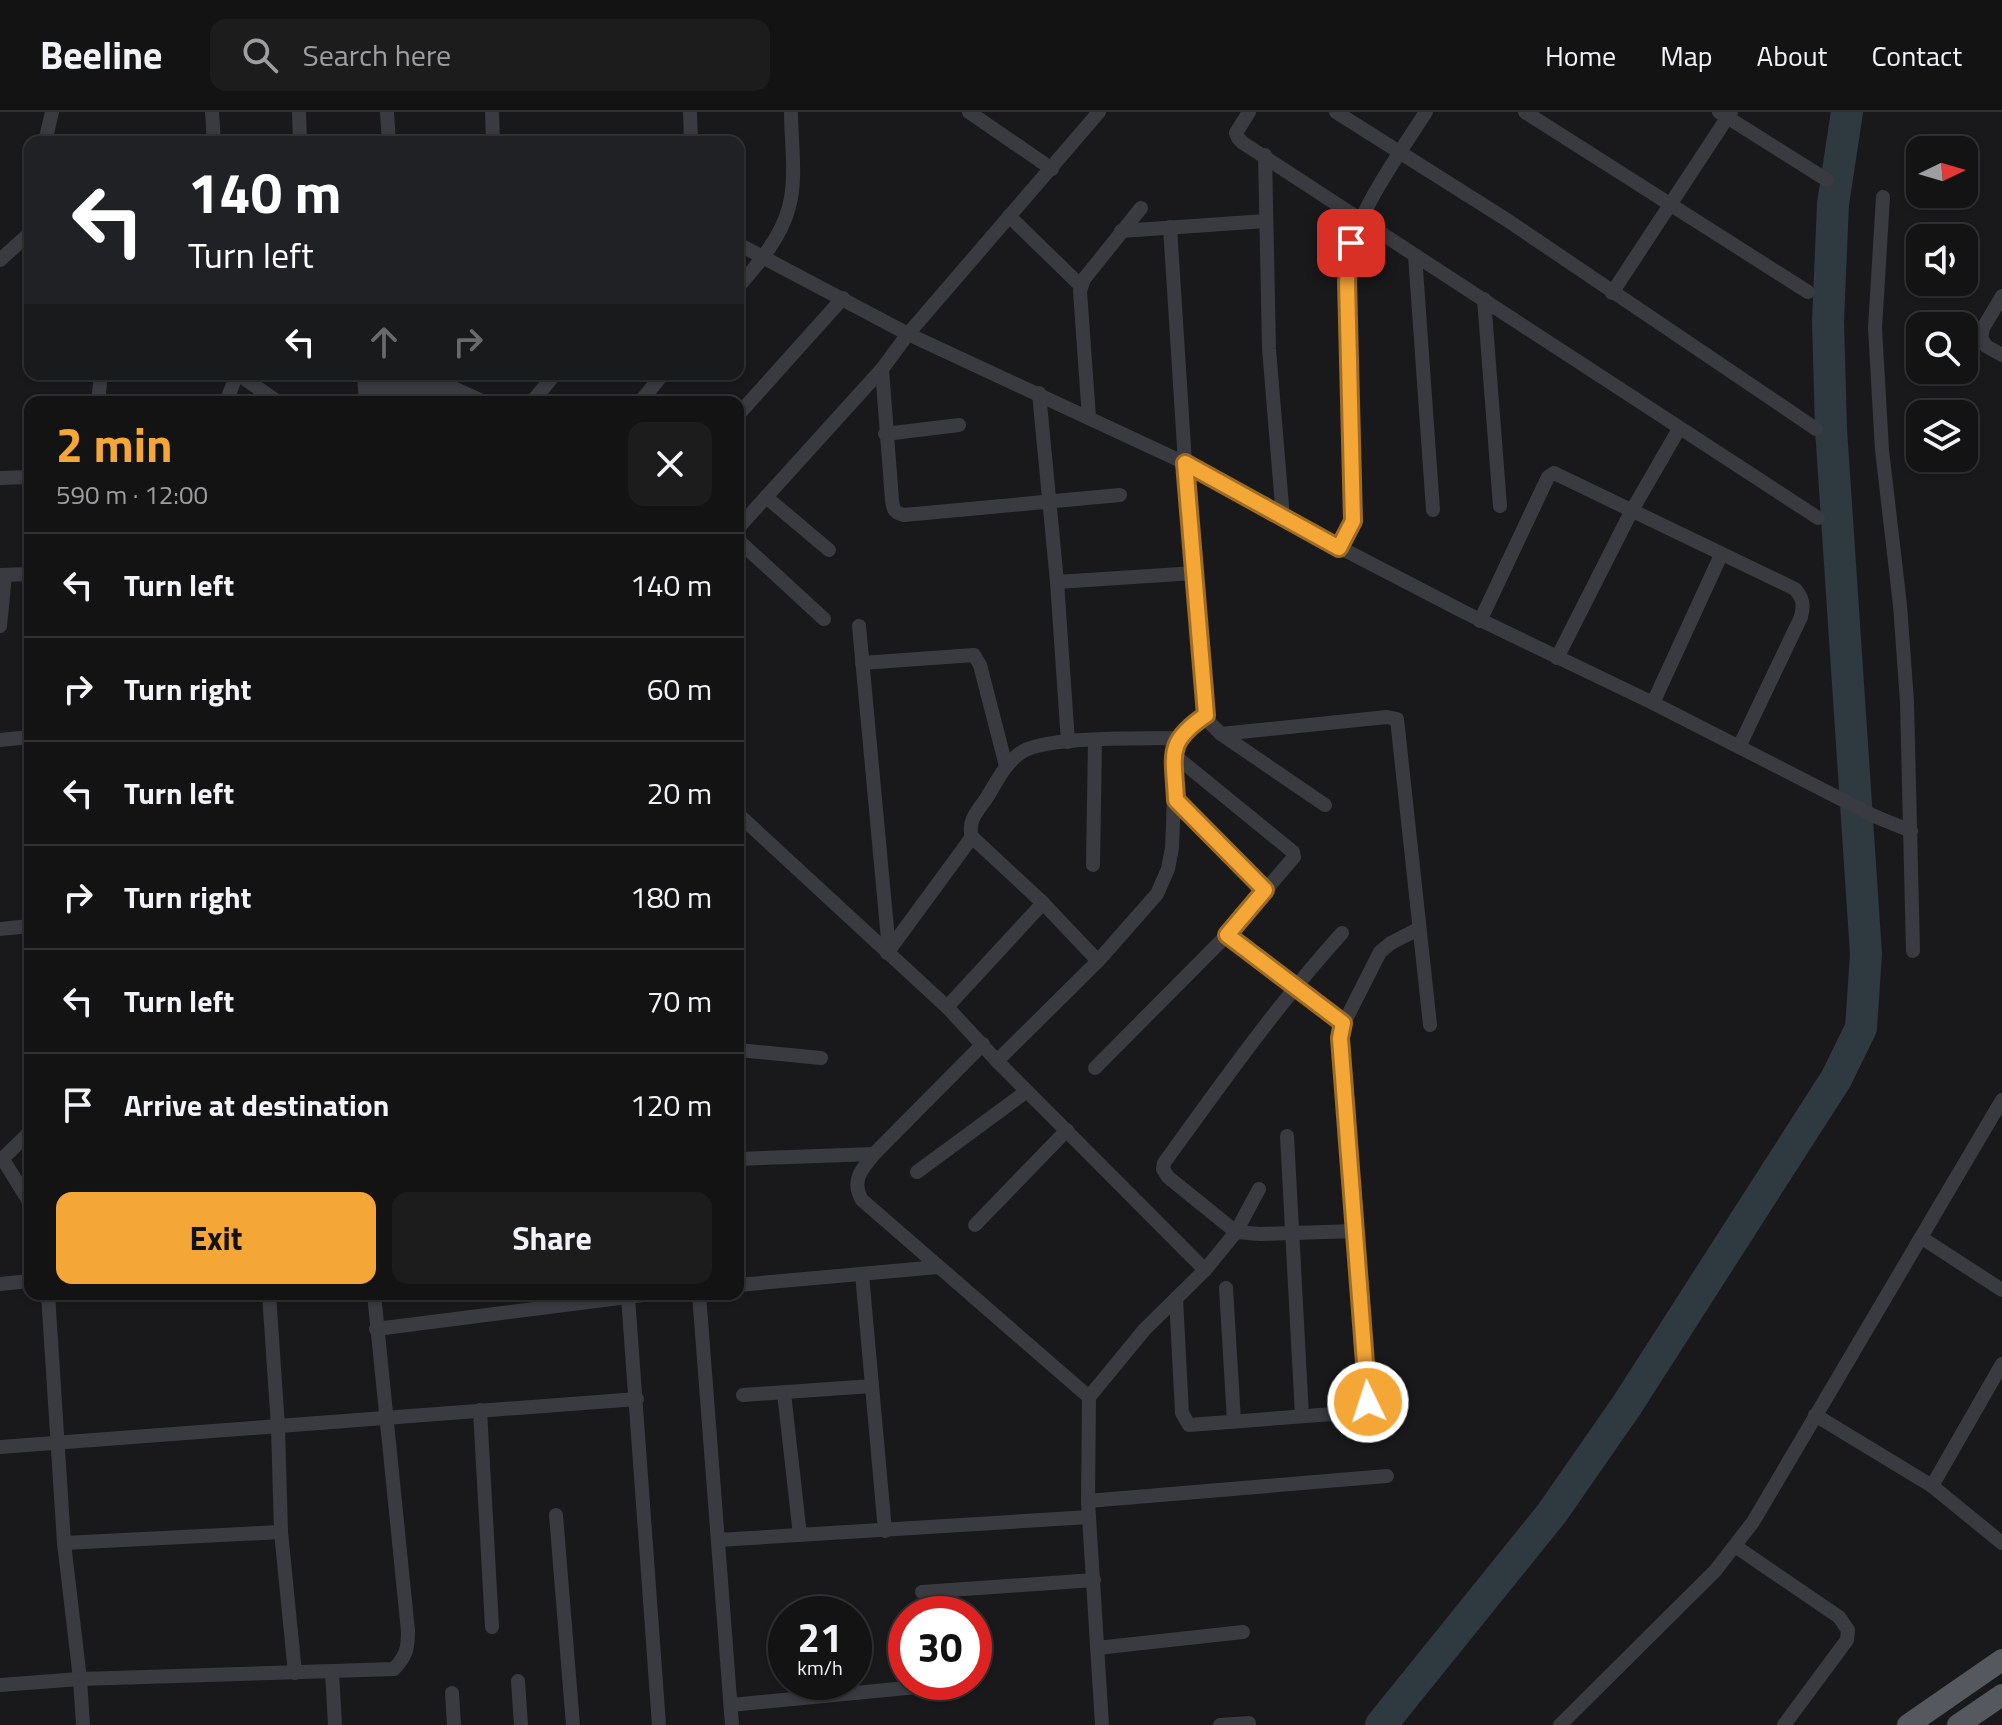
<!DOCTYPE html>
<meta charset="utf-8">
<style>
:root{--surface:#131314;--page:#1c1c1d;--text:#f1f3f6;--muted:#9d9ea0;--line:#323234;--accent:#f4a637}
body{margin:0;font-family:"Titillium Web",sans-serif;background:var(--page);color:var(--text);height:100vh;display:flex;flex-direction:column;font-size:30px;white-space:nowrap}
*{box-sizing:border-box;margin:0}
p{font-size:26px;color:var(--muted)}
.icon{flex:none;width:44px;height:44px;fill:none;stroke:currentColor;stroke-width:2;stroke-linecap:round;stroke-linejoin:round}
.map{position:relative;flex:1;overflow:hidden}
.sheet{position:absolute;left:24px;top:284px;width:720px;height:904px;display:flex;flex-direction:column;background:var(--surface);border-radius:16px;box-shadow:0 2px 6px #0004,0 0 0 2px var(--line)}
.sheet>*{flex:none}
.hud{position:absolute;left:24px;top:24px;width:720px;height:244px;border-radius:16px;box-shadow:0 2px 6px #0004,0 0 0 2px var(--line);background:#202124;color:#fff;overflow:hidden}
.needle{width:52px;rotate:85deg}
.buttons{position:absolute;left:1906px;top:24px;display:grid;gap:16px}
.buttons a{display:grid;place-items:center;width:72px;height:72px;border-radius:16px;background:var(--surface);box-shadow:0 2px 6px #0004,0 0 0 2px var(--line);font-size:40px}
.speed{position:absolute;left:768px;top:1484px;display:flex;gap:16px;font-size:40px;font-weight:700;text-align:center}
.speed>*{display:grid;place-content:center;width:104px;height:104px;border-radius:50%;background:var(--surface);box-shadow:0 2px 6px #0004,0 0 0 2px var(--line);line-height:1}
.speed small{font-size:20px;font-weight:400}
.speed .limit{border:12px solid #d22;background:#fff;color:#111}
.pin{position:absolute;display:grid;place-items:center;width:68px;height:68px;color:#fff;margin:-34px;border-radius:16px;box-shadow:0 4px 12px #0006}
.me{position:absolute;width:88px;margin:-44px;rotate:356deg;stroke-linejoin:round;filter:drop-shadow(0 0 6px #0008)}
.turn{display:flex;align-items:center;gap:28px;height:168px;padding:0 32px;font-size:36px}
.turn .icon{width:104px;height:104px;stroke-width:2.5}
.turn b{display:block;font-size:56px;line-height:68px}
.lanes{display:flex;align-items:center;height:76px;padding:0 32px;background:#0003;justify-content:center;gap:40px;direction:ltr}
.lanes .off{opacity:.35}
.round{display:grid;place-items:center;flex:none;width:84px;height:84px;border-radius:16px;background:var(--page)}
.summary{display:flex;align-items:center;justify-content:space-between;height:136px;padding:0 32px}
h1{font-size:48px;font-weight:700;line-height:60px;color:var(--accent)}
.primary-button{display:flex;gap:16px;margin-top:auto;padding:16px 32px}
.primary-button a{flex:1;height:92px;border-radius:16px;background:var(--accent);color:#111;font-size:32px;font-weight:700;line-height:92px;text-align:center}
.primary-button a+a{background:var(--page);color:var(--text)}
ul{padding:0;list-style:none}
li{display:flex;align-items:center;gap:24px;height:104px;padding:0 32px;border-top:2px solid var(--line)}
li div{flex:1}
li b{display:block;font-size:30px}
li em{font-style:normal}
header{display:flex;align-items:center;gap:48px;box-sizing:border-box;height:112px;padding:0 40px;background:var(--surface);border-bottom:2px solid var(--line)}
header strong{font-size:38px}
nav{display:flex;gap:44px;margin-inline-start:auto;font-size:28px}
.search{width:560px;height:72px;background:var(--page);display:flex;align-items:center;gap:20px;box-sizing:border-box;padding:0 28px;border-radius:16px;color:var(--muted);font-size:30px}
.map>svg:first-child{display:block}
</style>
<header>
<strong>Beeline</strong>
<div class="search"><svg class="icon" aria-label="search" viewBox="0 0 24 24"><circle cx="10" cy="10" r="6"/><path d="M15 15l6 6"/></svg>Search here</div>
<nav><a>Home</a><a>Map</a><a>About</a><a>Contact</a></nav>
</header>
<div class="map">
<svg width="2002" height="1613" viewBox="0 0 2002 1613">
<rect width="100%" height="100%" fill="#19191b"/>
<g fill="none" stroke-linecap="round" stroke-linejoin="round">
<path stroke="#2e3940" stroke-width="32" d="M1381,1613l171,-212 75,-108 209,-326 25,-51 5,-74 -35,-525 -3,-108 5,-117 14,-92"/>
<g stroke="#3a3b40" stroke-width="14">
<path d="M212,0l2,30"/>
<path d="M299,0l1,30"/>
<path d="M387,0l2,30"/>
<path d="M492,0l1,30"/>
<path d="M690,0l1,30"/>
<path d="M969,0l83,57"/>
<path d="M1249,0l-13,21 2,5 5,5 575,375"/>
<path d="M1336,0l171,108 309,209"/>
<path d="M1525,0l283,180"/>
<path d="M1719,0l108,68"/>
<path d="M45,30l7,-30"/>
<path d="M1265,43l4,194 14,169"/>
<path d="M1883,85l-8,131 7,122 18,155 7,97 6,249"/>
<path d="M1009,104l72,70"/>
<path d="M1170,115l15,236 23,258 13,13 104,71"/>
<path d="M1121,119l145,-10"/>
<path d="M738,132l170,90 277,129 98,55 183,95 187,90 221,113 37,15"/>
<path d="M1415,143l18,255"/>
<path d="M0,148l30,-27"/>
<path d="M738,175c20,-23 43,-49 51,-80 8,-29 2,-65 2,-95"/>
<path d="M1612,181l119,-181"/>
<path d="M2002,184l-19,32 -2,10 5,8 16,9"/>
<path d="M1484,187l16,207"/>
<path d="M882,257l10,131c1,10 3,13 12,15l216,-20"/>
<path d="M238,262l40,28"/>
<path d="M364,262l2,28"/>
<path d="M365,277l88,-1 31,14"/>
<path d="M1039,281l18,189 11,160"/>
<path d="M98,290l3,-28"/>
<path d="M226,290l11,-28"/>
<path d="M532,290l23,-28"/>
<path d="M640,290l23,-28"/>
<path d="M738,303l105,-117"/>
<path d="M1089,306l-9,-127 4,-12 57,-71"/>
<path d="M885,322l74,-9"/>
<path d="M0,366l30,-1"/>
<path d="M766,385l63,53"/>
<path d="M738,416l144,-159 26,-35 191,-222"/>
<path d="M738,428l86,79"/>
<path d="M1339,436l11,-20 4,-15 -6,-255c9,-46 52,-106 78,-146"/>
<path d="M0,463l30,-1"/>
<path d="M1057,470l138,-9"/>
<path d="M1480,509l68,-144 6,-4 241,116c8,9 9,16 6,28l-62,130"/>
<path d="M0,514l5,-51"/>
<path d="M859,514l30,324"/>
<path d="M1557,546l74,-146 48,-83"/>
<path d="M862,551l112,-8 6,10 26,101"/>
<path d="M1653,591l68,-148"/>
<path d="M1221,622l166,-17 10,2 33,306"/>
<path d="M0,628l30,-3"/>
<path d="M1176,688l89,90"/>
<path d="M738,702l209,193 50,54 208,209"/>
<path d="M1093,753l2,-125"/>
<path d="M0,817l30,-3"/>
<path d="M1342,821c-65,72 -121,151 -178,230l-1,6 5,8 68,55 24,2 96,-3"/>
<path d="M1227,823l116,88"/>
<path d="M887,841l85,-116"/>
<path d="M1098,849l-55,-58 -71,-66c-5,-15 5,-26 14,-38 10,-16 18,-34 33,-45 22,-19 127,-15 159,-16"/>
<path d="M947,895l96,-104"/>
<path d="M983,932l-109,110c-13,16 -23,27 -12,46l227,197"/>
<path d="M738,938l83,8"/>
<path d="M997,949l101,-100 59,-67 11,-25 4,-21 4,-103 9,-15 21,-15"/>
<path d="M1095,956l132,-133 67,-78 -1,-5 -119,-97"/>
<path d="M1287,1024l15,280"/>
<path d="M2,1046l28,45"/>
<path d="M738,1047l136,-5"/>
<path d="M0,1049l30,-29"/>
<path d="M917,1060l110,-81"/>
<path d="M975,1113l92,-95"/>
<path d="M1922,1126l80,52"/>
<path d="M0,1172l30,-3"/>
<path d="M738,1173l200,-18"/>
<path d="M1226,1176l8,133"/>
<path d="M48,1182l16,249 16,136 3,46"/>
<path d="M269,1182l9,133 3,105 14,141"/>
<path d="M699,1182l33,431"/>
<path d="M628,1185l31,428"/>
<path d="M1176,1186l6,115 7,12 170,-13 8,-5 -26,-378 39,-77 11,-9 27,-14"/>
<path d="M376,1217l275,-35"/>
<path d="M872,1274l13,145"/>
<path d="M784,1281l16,142"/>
<path d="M743,1283l129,-9 -10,-112"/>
<path d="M480,1298l12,217"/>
<path d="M1815,1303l117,71 70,57"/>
<path d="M0,1335l637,-48"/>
<path d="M1932,1374l70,-122"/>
<path d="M1088,1389l299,-25"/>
<path d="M556,1403l17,210"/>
<path d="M718,1428l371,-23"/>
<path d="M64,1431l217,-11"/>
<path d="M1735,1434l104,71 9,13 -1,10 -63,85"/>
<path d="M922,1480l172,-12"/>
<path d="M1097,1536l146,-16"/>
<path d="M332,1560l3,53"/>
<path d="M518,1569l3,44"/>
<path d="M0,1573l80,-6 314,-10c12,-13 14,-20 14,-38l-34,-337"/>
<path d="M452,1581l2,32"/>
<path d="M731,1593l186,-18"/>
<path d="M1102,1613l-14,-224 1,-104 56,-68 60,-59 31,-38 23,-43"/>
<path d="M1220,1613l29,-2"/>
<path d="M1560,1613l155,-154 38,-49 249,-422"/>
</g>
<g stroke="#56585f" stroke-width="22">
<path d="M1908,1613l94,-65"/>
<path d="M1958,1613l44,-30"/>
</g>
</g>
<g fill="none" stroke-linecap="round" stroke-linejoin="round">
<g stroke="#9f6c24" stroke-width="20">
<path id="route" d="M1351,131l-4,38 6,240 -14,27 -154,-85 21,252c-41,28 -32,39 -30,85l89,90 -38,45 116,88 -3,15 28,364"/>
</g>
<use href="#route" stroke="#f4a637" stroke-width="14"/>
</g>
</svg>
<div class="buttons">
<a><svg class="needle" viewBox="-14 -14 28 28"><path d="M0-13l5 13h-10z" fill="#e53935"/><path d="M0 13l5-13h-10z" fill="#9d9ea0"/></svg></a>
<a><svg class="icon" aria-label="sound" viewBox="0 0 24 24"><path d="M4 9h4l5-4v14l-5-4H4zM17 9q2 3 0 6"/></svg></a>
<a><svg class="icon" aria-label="search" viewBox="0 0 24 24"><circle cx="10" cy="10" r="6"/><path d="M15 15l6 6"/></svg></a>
<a><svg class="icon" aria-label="layers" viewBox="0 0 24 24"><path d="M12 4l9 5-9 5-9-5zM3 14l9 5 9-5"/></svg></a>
</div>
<div class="speed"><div>21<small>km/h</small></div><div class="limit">30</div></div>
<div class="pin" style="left:1351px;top:131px;background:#d93025"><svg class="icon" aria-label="arrive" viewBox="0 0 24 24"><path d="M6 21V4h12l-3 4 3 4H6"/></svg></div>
<svg class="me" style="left:1368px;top:1290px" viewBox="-20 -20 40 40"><circle r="17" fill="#f4a637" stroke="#fff" stroke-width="3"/><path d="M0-11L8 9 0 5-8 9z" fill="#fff"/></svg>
<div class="hud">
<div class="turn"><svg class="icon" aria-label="left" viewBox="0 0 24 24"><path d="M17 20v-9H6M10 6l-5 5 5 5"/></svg><div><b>140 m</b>Turn left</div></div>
<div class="lanes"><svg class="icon" aria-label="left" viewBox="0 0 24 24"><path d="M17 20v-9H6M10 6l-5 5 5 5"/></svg><svg class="icon off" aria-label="ahead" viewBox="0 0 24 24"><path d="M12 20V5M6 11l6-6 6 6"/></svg><svg class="icon off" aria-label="right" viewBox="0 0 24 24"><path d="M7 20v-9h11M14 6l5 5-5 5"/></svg></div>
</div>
<section class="sheet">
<div class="summary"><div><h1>2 min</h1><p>590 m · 12:00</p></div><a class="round"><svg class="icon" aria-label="close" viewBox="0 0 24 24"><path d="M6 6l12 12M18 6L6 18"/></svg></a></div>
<ul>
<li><svg class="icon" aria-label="left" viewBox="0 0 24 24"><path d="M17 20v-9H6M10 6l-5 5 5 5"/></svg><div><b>Turn left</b></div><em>140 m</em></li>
<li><svg class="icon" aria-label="right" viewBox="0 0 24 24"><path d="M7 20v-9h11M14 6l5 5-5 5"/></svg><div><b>Turn right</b></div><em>60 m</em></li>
<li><svg class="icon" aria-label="left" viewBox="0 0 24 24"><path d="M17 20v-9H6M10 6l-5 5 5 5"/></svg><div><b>Turn left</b></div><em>20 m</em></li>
<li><svg class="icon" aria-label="right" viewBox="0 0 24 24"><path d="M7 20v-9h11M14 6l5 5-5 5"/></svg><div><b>Turn right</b></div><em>180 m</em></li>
<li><svg class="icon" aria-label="left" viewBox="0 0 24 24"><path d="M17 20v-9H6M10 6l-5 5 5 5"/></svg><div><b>Turn left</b></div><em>70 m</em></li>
<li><svg class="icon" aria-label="arrive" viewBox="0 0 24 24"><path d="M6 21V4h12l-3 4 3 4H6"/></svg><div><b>Arrive at destination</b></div><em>120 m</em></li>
</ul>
<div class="primary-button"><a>Exit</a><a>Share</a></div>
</section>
</div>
